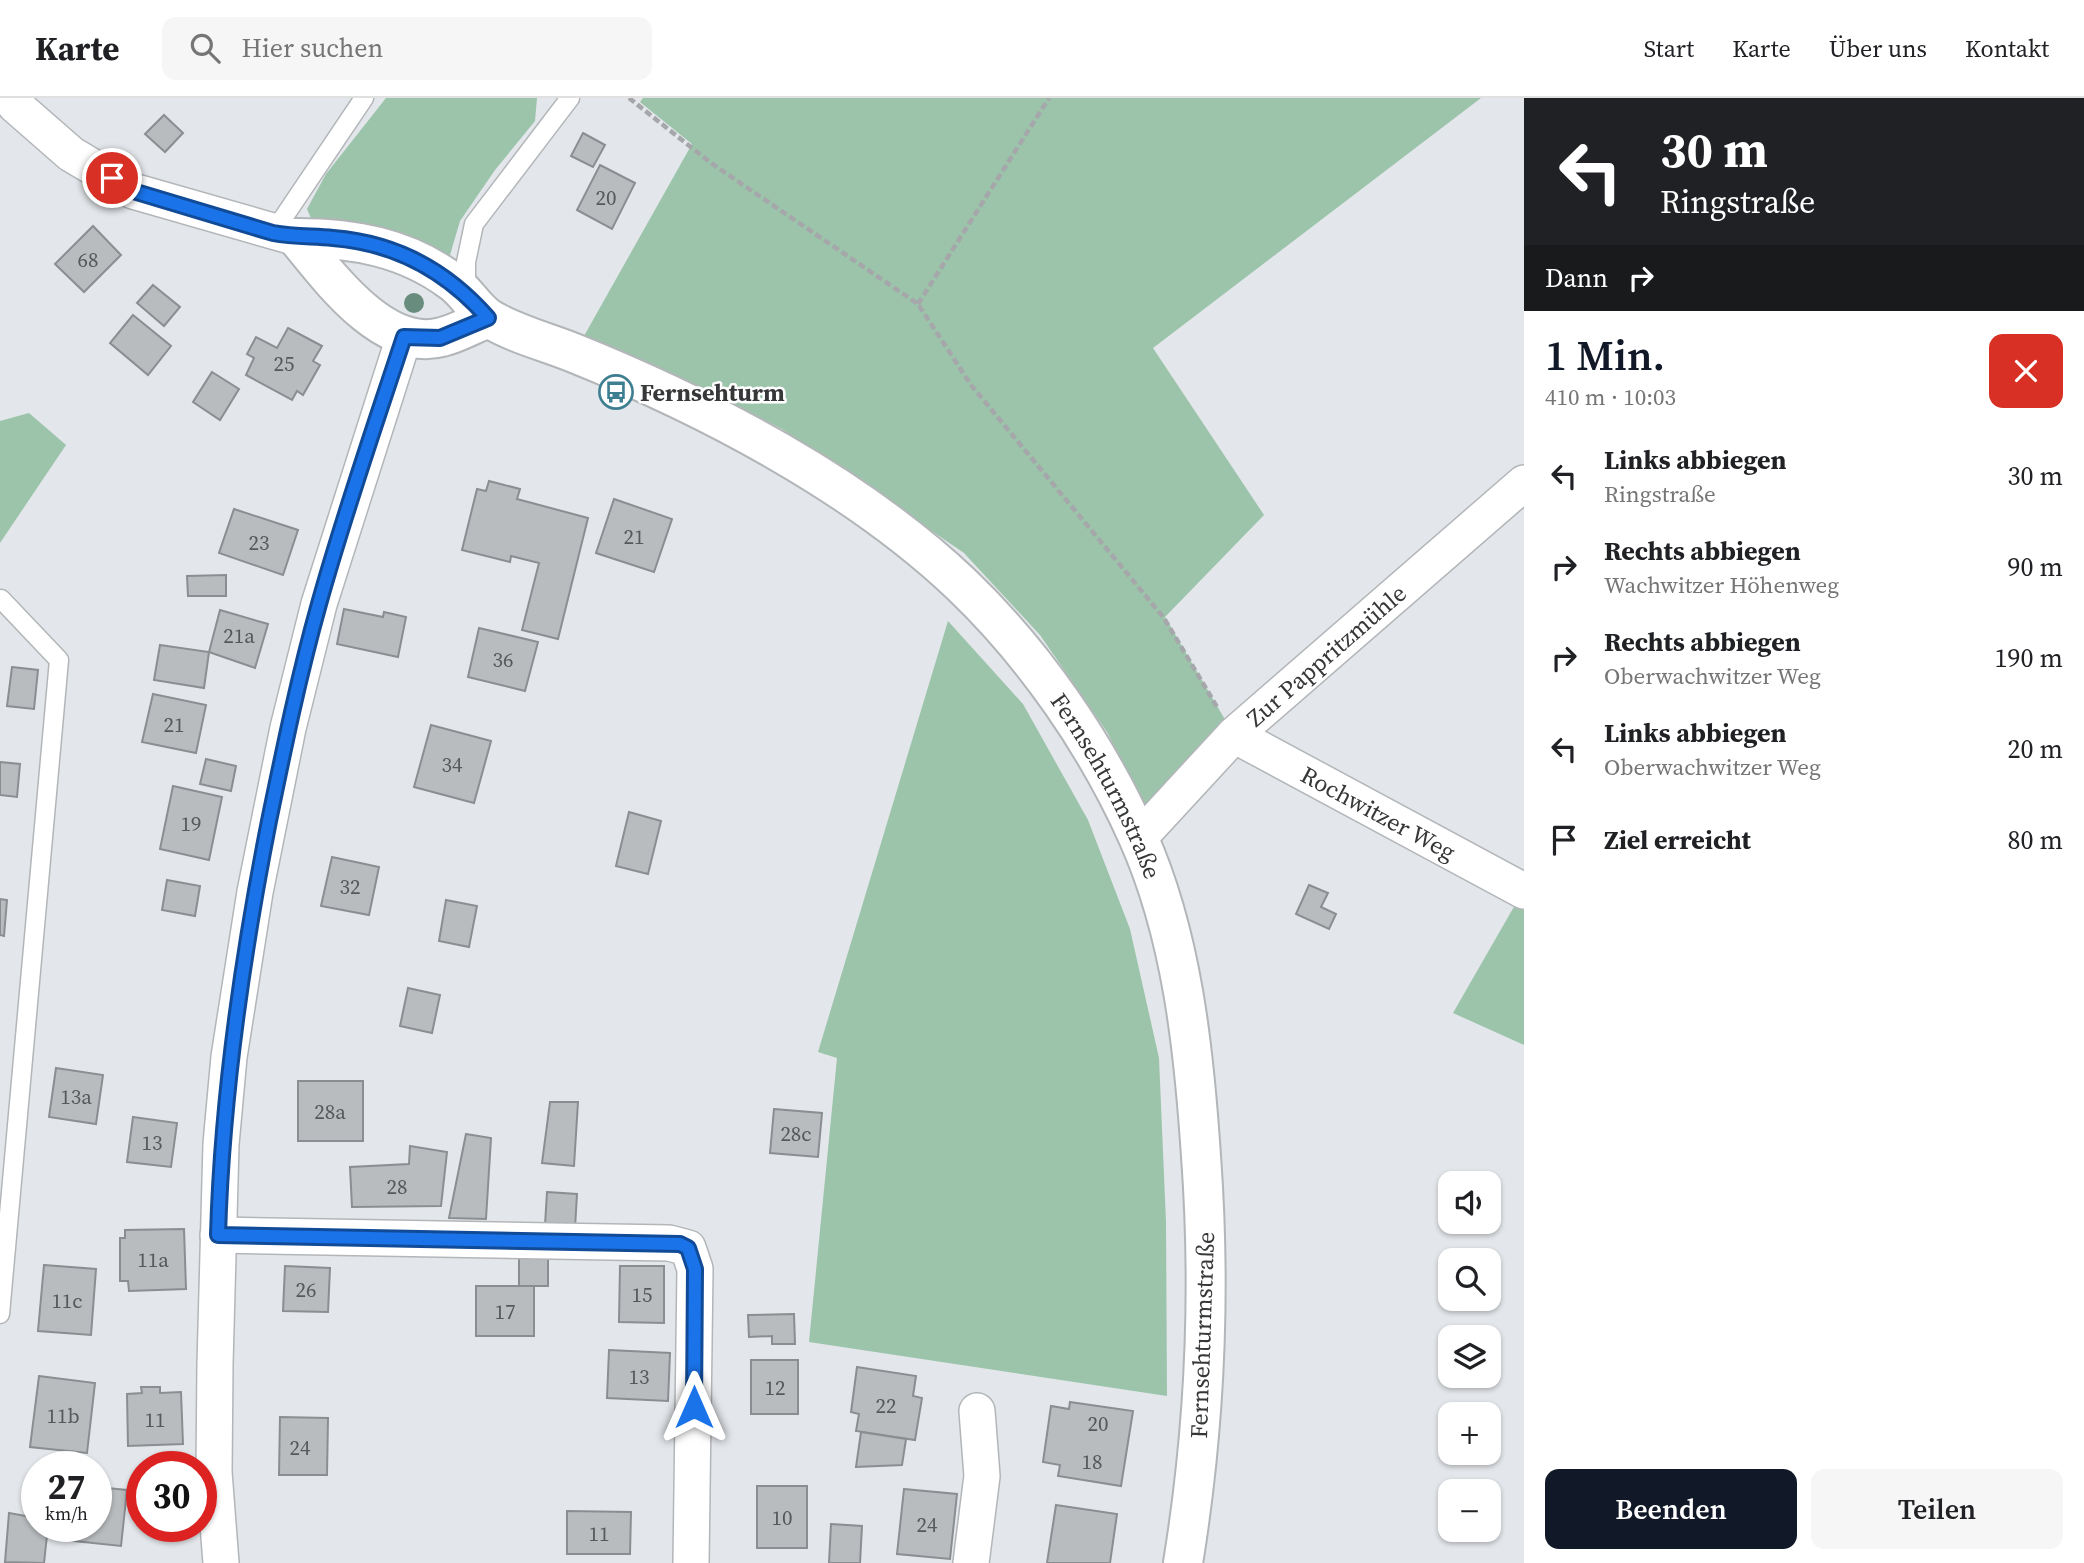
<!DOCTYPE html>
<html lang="de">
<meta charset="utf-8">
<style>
:root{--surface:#fff;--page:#f6f6f6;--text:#202124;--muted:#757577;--line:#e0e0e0;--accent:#111827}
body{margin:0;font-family:"Source Serif 4",serif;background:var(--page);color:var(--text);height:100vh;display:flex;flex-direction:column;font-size:26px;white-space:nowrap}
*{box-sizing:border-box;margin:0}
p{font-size:23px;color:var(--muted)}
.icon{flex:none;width:38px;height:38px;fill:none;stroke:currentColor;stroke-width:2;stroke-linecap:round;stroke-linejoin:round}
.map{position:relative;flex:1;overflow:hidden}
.side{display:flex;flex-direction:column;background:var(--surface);width:560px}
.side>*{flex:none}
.guide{background:#202124;color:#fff;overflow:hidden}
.controls{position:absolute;left:1438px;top:1073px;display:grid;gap:14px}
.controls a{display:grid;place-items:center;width:63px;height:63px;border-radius:14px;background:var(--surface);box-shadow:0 2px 5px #0004;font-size:35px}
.speed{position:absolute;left:21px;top:1353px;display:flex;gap:14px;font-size:35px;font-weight:700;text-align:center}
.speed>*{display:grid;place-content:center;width:91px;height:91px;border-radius:50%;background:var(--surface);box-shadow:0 2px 5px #0004;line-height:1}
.speed small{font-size:18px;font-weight:400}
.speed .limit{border:10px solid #d22;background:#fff;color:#111}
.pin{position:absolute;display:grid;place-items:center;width:60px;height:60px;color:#fff;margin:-30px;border:4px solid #fff;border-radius:50%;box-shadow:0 2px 7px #0007}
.me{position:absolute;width:77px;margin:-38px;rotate:0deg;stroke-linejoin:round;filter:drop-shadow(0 0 5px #0008)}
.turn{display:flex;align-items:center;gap:24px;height:147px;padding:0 21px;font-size:32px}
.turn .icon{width:91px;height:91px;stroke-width:2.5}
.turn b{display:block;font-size:49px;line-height:60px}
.then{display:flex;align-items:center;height:66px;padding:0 21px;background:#0003;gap:14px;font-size:26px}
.round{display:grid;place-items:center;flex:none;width:74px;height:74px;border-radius:14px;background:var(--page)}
.summary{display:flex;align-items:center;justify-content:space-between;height:119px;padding:0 21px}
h1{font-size:42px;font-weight:600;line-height:52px;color:var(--accent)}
.action{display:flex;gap:14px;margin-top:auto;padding:14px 21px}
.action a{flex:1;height:80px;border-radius:14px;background:var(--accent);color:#fff;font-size:28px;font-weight:600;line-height:80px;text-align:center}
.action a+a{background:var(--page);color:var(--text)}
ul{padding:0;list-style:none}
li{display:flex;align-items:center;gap:21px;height:91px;padding:0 21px}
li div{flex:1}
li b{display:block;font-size:26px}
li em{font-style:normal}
header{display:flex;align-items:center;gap:42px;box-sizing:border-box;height:98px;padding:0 35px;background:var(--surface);border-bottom:2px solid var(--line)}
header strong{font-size:33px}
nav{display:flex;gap:38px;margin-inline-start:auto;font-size:24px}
.search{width:490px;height:63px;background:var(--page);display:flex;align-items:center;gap:18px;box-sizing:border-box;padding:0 24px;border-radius:14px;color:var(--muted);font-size:26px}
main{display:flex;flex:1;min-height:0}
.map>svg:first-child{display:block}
</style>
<header>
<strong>Karte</strong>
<div class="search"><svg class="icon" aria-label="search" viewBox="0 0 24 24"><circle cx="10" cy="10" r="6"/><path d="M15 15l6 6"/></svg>Hier suchen</div>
<nav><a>Start</a><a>Karte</a><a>Über uns</a><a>Kontakt</a></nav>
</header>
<main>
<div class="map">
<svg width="1524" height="1465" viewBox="0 0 1524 1465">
<rect width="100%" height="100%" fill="#e3e6ea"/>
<g fill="#9bc4aa">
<path d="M386,0h151l-2,23 -40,49 -35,51 -10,34 -8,5 -129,-37 -6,-14 19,-35z"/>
<path d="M643,0h838l-328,250 111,167 -99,102 69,118 -86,77 -41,-80 -67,-97 -76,-82 -182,-124 -96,-49 -102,-44 108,-192 -52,-42z"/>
<path d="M29,315l37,32 -66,98v-122z"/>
<path d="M948,523l75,83 65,116 42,109 29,129 7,164 1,174 -358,-54 28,-284 -19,-6z"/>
<path d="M1523,793h1v154l-71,-32z"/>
</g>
<g fill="#b9bcbf" stroke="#8b8e91" stroke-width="2">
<path d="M164,17l19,18 -18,19 -20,-18z"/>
<path d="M583,35l22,12 -12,22 -22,-11z"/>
<path d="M600,67l35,18 -23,46 -35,-19z"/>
<path d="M93,128l28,29 -37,37 -29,-28z"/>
<path d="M153,187l27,22 -16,19 -27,-23z"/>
<path d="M133,217l38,31 -23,29 -38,-32z"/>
<path d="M288,230l34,18 -9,15 7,4 -17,30 -6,-4 -5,9 -46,-25 8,-17 -7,-4 9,-17 21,11z"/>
<path d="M212,274l27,17 -19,31 -27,-18z"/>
<path d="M607,292l20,8 -4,7 -19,-8z"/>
<path d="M489,383l31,8 -3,10 71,19 -30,121 -36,-9 17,-67 -28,-7 -1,6 -48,-12 15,-61 9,2z"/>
<path d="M614,401l58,20 -18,53 -58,-19z"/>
<path d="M234,411l64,21 -15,45 -64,-22z"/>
<path d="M226,477v21h-38l-1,-20z"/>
<path d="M344,511l39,8 1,-5 22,5 -8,40 -61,-13z"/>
<path d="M220,512l48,14 -13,44 -46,-16z"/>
<path d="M479,530l59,14 -13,49 -57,-14z"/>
<path d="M160,547l49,7 -5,36 -50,-8z"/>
<path d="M12,569l26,3 -4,39 -27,-3z"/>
<path d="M153,596l53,11 -10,48 -54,-11z"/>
<path d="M431,627l60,16 -17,62 -60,-16z"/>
<path d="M206,661l30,7 -5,25 -31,-7z"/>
<path d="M0,664l20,2 -3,33 -17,-2z"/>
<path d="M173,688l49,11 -13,63 -49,-11z"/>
<path d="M629,714l32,9 -13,53 -32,-8z"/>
<path d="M332,759l47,10 -10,48 -48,-9z"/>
<path d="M167,782l33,6 -5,30 -33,-6z"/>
<path d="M1309,787l19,8 -7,14 15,7 -7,15 -33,-15z"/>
<path d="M0,801l7,1 -3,36 -4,-1z"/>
<path d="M446,802l31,6 -8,41 -30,-6z"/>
<path d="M408,890l32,7 -8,38 -32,-7z"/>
<path d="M56,970l47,7 -7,49 -47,-7z"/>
<rect x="298" y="983" width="65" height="60"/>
<path d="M550,1004h28l-4,64 -32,-3z"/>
<path d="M774,1011l48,4 -4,44 -48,-4z"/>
<path d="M133,1019l44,6 -6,44 -44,-5z"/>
<path d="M466,1036l25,4 -5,81 -37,-1z"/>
<path d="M410,1048l37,6 -6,54 -89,1 -2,-40 59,-3z"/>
<path d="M547,1094l30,2 -2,34 -30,-3z"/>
<path d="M184,1131l2,60 -57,2 -1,-10h-8v-43h5v-8z"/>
<rect x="519" y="1150" width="29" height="38"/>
<path d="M44,1167l52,4 -5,66 -53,-4z"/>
<path d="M285,1168l45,2 -2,44 -45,-1z"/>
<path d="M620,1168h44v57l-45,-1z"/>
<rect x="476" y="1188" width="58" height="50"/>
<path d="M794,1216l1,30h-23v-8l-23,1 -1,-22z"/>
<path d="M609,1252l61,3 -2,48 -61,-3z"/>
<rect x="751" y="1262" width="47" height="54"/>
<path d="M857,1269l59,9 -3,20 9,2 -7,42 -59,-9 3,-17 -8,-2z"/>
<path d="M39,1278l56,7 -8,70 -57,-6z"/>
<path d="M141,1289h19v6l21,-1 2,52 -55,2 -1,-52 15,-1z"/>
<path d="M1070,1304l63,9 -12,75 -63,-10 2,-11 -17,-3 8,-56 18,3z"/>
<path d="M280,1319l48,1 -1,57h-48z"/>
<path d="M861,1334l45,7 -4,26 -46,2z"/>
<rect x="757" y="1388" width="50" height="62"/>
<path d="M96,1389l31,3 -6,56 -56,-6 1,-14h30z"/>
<path d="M904,1391l53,5 -7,65 -53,-5z"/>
<path d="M1056,1407l61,9 -7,49h-63z"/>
<path d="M567,1413l64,1 -1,42h-63z"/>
<path d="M9,1415l28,5v8h11l-4,37 -39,-1z"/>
<path d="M831,1426l31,2 -2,37h-31z"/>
</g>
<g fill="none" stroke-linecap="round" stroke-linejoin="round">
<g stroke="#b3b6b9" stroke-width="21">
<g id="lane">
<path d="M273,135l91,-135"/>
<path d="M466,192v-28l8,-38 96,-126"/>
<path d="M0,1216l59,-654 -58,-61"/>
</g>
</g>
<g stroke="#b3b6b9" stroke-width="38">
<g id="street">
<path d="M12,0l3,7 56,49 62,37 164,47"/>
<path id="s1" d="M1234,637l290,156"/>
<path id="s2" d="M1139,740l95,-103 290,-252"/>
<path d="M218,1137l451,8 19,5 7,21 -4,294"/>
<path d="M221,1465l-7,-91 1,-108 6,-220 8,-87 26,-165 33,-164 31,-124 85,-267"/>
<path d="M971,1465l11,-87 -5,-65"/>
</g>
</g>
<g stroke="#b3b6b9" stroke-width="42">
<g id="secondary">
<path id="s3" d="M297,140c56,0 108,9 154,43 15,10 24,29 39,38 25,15 57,23 84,34 134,54 283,132 388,232 73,70 135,160 176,252 44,98 56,213 63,319 10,137 4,272 -18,407"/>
<path d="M297,140c32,39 87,115 145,99 16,-4 31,-13 46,-19"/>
</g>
</g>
<g stroke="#a5a7aa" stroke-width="4.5" stroke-dasharray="7 3.5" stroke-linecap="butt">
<path d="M629,0l82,65 207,141 53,81 193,233 53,89"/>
<path d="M918,206l131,-206"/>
</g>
<use href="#lane" stroke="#fff" stroke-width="18"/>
<use href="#street" stroke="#fff" stroke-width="35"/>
<use href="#secondary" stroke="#fff" stroke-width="38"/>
</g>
<circle fill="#688d7f" cx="414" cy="205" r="10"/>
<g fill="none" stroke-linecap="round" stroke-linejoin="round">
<g stroke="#114b97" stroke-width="18">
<path id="route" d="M112,80l21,13 140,42c21,4 39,3 60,5 63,5 114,33 155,80l-48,20 -36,-1c-29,88 -60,177 -85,267 -20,71 -35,144 -50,217 -27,137 -47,274 -51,414l462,9 8,4 7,21 -1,138"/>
</g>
<use href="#route" stroke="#1a73e8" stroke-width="12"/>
</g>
<defs>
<g id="bus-ring" transform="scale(1.75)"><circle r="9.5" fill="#fff" stroke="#3d7e91" stroke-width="1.5"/><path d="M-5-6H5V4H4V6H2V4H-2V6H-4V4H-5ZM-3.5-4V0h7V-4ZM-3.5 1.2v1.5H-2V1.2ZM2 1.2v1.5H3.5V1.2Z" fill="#3d7e91"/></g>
</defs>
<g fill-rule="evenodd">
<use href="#bus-ring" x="616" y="294"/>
</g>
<g text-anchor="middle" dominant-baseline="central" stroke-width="5" stroke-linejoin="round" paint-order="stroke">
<g font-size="21" fill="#57585a">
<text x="606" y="99">20</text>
<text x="88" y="161">68</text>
<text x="284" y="265">25</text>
<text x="634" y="438">21</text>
<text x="259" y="444">23</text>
<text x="239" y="537">21a</text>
<text x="503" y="561">36</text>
<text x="174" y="626">21</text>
<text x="452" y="666">34</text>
<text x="191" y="725">19</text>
<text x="350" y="788">32</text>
<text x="76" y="998">13a</text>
<text x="330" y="1013">28a</text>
<text x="796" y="1035">28c</text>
<text x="152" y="1044">13</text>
<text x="397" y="1088">28</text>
<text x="153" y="1161">11a</text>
<text x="306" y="1191">26</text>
<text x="642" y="1196">15</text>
<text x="67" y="1202">11c</text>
<text x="505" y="1213">17</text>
<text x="639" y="1278">13</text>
<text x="775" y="1289">12</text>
<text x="886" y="1307">22</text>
<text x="63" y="1317">11b</text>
<text x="155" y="1321">11</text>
<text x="1098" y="1325">20</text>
<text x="300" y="1349">24</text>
<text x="1092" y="1363">18</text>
<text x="782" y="1419">10</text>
<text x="927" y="1426">24</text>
<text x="599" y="1435">11</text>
</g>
<g font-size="24" font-weight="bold" fill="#363738" stroke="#fff" text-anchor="start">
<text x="640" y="294">Fernsehturm</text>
</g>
<g font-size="24" fill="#363738" stroke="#fff">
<text stroke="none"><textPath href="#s2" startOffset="262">Zur Pappritzmühle</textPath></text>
<text stroke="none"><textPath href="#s3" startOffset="1012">Fernsehturmstraße</textPath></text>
<text stroke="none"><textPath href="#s1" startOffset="164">Rochwitzer Weg</textPath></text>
<text transform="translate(1202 1237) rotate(-88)">Fernsehturmstraße</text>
</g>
</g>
</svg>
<div class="controls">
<a><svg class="icon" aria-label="sound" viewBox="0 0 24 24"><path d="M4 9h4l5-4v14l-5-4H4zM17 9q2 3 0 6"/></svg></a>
<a><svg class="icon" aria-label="search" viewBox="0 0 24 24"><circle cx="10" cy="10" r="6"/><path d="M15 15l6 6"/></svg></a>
<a><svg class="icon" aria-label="layers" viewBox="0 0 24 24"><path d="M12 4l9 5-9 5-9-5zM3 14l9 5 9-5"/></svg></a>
<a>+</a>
<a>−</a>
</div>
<div class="speed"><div>27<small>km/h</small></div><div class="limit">30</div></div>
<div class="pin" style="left:112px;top:80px;background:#d93025"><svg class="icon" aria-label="arrive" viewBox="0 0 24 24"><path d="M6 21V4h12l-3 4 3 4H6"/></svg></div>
<svg class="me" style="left:694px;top:1309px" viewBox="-20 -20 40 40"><path d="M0-17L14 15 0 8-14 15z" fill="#1a73e8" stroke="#fff" stroke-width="4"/></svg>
</div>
<section class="side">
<div class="guide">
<div class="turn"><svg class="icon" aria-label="left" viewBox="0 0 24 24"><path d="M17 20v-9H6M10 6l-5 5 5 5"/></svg><div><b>30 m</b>Ringstraße</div></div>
<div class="then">Dann<svg class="icon" aria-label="right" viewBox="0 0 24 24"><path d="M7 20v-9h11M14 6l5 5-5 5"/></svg></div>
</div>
<div class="summary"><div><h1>1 Min.</h1><p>410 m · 10:03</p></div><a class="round" style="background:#d93025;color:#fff"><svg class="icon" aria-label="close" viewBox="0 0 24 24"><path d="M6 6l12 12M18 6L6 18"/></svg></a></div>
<ul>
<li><svg class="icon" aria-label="left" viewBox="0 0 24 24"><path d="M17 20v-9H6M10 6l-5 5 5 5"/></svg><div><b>Links abbiegen</b><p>Ringstraße</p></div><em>30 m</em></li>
<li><svg class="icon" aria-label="right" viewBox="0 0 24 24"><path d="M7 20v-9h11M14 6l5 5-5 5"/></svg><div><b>Rechts abbiegen</b><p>Wachwitzer Höhenweg</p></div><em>90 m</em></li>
<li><svg class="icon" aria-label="right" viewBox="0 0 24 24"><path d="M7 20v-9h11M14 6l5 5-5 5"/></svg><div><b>Rechts abbiegen</b><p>Oberwachwitzer Weg</p></div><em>190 m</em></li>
<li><svg class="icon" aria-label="left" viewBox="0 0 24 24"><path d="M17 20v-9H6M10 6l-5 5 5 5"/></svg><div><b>Links abbiegen</b><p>Oberwachwitzer Weg</p></div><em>20 m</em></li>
<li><svg class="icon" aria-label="arrive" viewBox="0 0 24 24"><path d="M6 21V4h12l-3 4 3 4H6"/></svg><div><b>Ziel erreicht</b></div><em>80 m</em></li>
</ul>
<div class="action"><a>Beenden</a><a>Teilen</a></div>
</section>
</main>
